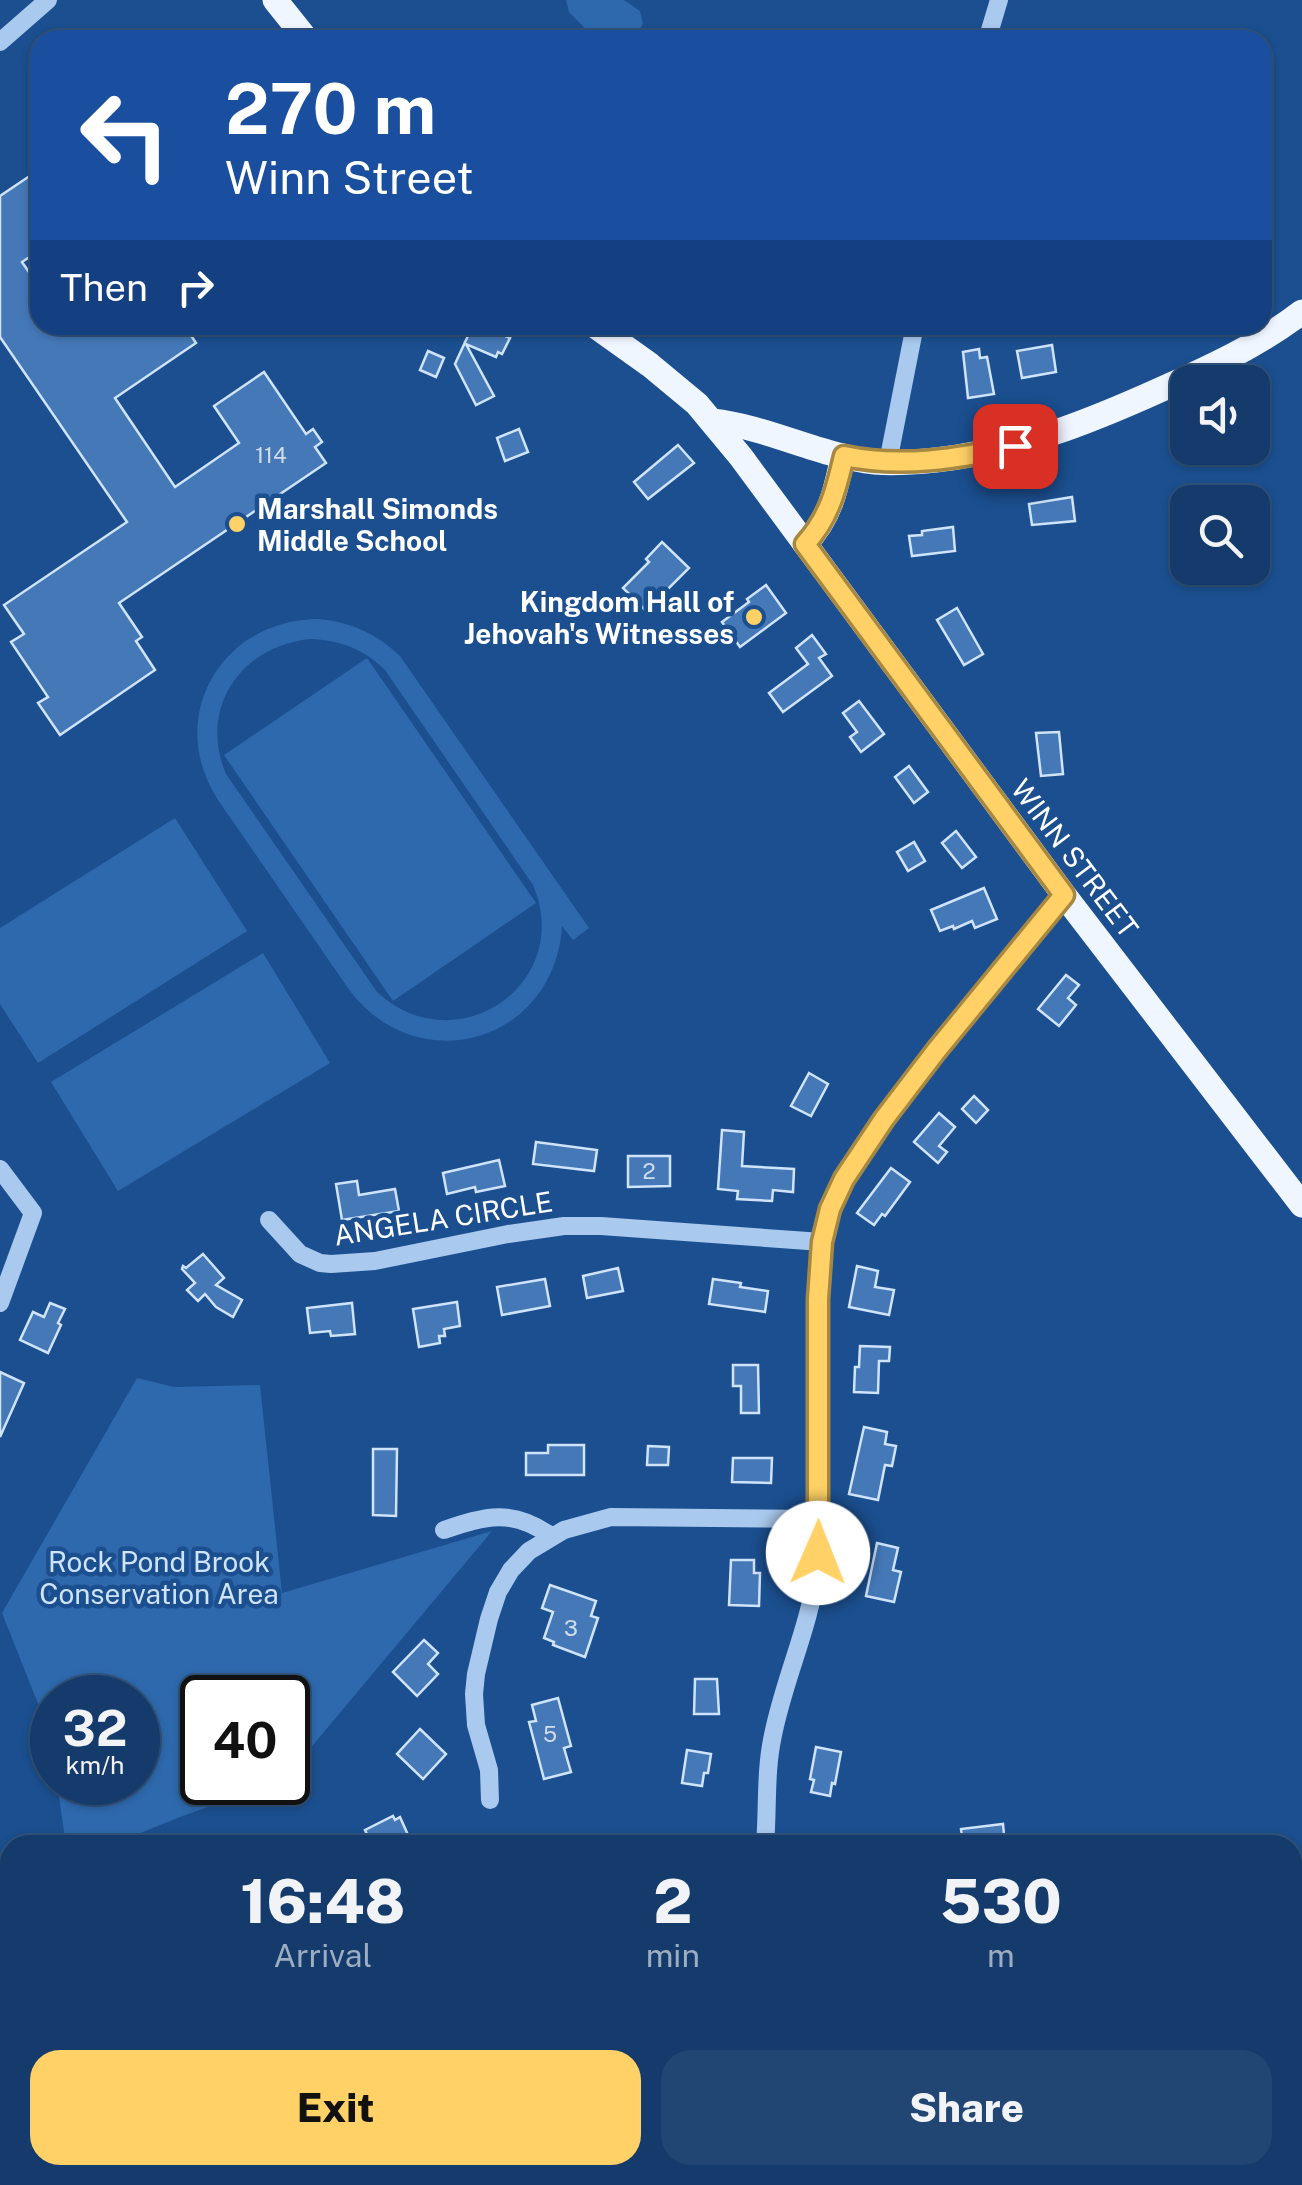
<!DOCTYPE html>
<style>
:root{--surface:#143b6b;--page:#214673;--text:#f1f3f6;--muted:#9dadc1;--line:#33557e;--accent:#ffd166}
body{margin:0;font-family:"Public Sans",sans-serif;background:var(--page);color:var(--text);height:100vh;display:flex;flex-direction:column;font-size:38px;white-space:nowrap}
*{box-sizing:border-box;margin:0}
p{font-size:32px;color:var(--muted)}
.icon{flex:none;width:55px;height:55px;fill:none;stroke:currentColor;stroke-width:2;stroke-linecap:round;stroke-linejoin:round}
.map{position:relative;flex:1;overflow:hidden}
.drawer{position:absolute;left:0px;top:1835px;width:1302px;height:350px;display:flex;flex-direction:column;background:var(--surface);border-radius:30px 30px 0 0;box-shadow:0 2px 8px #0004,0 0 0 2px var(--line)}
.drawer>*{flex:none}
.top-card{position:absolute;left:30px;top:30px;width:1242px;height:305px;border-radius:30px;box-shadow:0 2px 8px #0004,0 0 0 2px var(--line);background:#1a4fa0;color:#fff;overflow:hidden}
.fabs{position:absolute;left:1170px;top:365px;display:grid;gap:20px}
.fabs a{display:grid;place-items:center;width:100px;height:100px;border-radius:20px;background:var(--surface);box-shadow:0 2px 8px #0004,0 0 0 2px var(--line);font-size:50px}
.speed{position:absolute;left:30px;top:1675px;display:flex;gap:20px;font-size:50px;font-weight:700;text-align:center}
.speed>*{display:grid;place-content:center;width:130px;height:130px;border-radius:50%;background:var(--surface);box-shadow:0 2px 8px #0004,0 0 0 2px var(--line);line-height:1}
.speed small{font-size:25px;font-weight:400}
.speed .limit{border:5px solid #111;border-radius:15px;background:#fff;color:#111}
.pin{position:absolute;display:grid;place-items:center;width:85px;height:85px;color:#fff;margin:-42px;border-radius:20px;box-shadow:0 5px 15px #0006}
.me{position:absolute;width:110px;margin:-55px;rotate:1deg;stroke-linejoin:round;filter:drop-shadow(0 0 8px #0008)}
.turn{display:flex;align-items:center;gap:35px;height:210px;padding:0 30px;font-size:45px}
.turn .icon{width:130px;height:130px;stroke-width:2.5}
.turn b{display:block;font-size:70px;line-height:85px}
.then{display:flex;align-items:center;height:95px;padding:0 30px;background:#0003;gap:20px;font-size:38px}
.eta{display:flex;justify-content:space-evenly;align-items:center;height:170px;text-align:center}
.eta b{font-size:60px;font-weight:800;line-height:70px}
.primary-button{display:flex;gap:20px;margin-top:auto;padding:20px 30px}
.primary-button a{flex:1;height:115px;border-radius:30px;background:var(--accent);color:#111;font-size:40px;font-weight:800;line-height:115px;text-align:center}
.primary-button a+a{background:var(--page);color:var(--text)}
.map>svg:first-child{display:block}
</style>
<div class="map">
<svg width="1302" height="2185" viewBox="0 0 1302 2185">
<rect width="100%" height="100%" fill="#1b4f8f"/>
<g fill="#2e69ad" fill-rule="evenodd">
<path d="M566,0h58l16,11 3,13 -11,16h-36l-27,-28z"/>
<path d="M319,619c32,3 58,15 81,37l189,272 -16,12 -11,-14c-7,115 -142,156 -212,65l-132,-191c-54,-83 4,-181 101,-181zM310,639c30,1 54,10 75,31l148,215c42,99 -77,180 -156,107l-151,-218c-28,-66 15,-128 84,-135z"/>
<path d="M367,658l169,245 -143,98 -169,-246z"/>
<path d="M175,818l72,113 -209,132 -38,-59v-76z"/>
<path d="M263,953l67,110 -212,128 -67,-109z"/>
<path d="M137,1378l37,9 86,-2 22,208 210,-62 -204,244v-77h-86v84l77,1 -94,32 -74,30h-45l-9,-62 81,-1v-84h-86v41l-50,-126z"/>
</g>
<g fill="#4478b7" stroke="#cfe3fa" stroke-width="2.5">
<path d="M40,169v81l-18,12 18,26v37h163l-13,9 6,9 -81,55 60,89 64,-44 -25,-37 50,-34 42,62 7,-5 9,13 -7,5 11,16 -207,140 23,34 -6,4 19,29 -95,65 -22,-32 10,-6 -37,-55 13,-8 -20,-29 123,-83 -127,-185v-141z"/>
<path d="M473,325h7l30,13 -8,16 -4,-2 -2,5 -30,-13 28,52 -18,9 -21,-41z"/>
<path d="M1052,345l4,27 -34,6 -5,-27z"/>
<path d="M979,349l1,9 7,-1 7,37 -26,4 -5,-46z"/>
<path d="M428,351l16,7 -8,19 -16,-7z"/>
<path d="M519,429l9,23 -23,9 -8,-23z"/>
<path d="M678,445l16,18 -46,36 -14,-17z"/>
<path d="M1072,497l3,24 -43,4 -3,-21z"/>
<path d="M953,527l2,24 -43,5 -3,-20 13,-1v-4z"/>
<path d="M662,542l27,26 -43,43 -23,-23 26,-26 -3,-3z"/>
<path d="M766,585l20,28 -46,34 -18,-25 27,-20 -2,-3z"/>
<path d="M957,608l26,46 -19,11 -27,-45z"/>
<path d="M812,635l14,19 -7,4 13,18 -49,36 -14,-19 39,-29 -12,-16z"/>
<path d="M859,701l25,33 -23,18 -11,-15 7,-5 -14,-19z"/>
<path d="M1059,732l4,42 -22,2 -5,-43z"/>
<path d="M909,766l19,26 -14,11 -19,-26z"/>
<path d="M956,831l20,26 -14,11 -20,-25z"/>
<path d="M914,842l11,19 -17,10 -11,-19z"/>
<path d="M984,888l13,31 -22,9 -3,-7 -18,8 -1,-3 -13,5 -9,-21z"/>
<path d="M1066,975l13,10 -11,13 8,7 -17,21 -21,-17z"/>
<path d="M809,1073l19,11 -17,32 -20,-10z"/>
<path d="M974,1096l14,14 -12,13 -14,-14z"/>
<path d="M939,1113l16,14 -16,19 8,6 -9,11 -24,-21z"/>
<path d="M722,1130l22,2 -2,34 52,3 -1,23 -20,-2 -1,11 -35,-2 1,-8 -20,-2z"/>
<path d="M536,1142l61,8 -3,21 -61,-7z"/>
<path d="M628,1156h42v30l-42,1z"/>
<path d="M499,1160l6,26 -29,6 -1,-5 -28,7 -4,-21z"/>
<path d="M891,1168l19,14 -25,34 -3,-2 -8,11 -17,-12z"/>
<path d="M357,1181l2,14 36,-6 4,22 -57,9 -6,-36z"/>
<path d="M203,1254l21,24 -8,7 26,15 -9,17 -17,-10 -11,-13 -7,7 -11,-11 8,-7 -13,-14 1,-3 3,2z"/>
<path d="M857,1266l21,5 -3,16 19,3 -5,25 -40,-8z"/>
<path d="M618,1268l5,23 -36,7 -4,-22z"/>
<path d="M545,1279l5,27 -48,9 -5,-28z"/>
<path d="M713,1279l28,4 -1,4 28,4 -3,21 -56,-8z"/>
<path d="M457,1302l3,24 -16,3 1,7h-6l1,7 -21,4 -6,-38z"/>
<path d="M50,1303l15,6 -7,14 3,2 -13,28 -28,-13 13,-28 11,5z"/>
<path d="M352,1303l3,31 -24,2 -1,-5 -20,2 -3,-25z"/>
<path d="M860,1346l30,1 -1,14h-10l-1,32 -24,-1 1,-25h4z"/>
<path d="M733,1365h25l1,48h-18v-27h-8z"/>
<path d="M0,1372l24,11 -24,54z"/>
<path d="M864,1427l23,5 -2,12 11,2 -4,20 -7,-1 -7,35 -29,-6z"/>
<path d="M548,1445h36v30h-58v-22h22z"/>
<path d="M648,1446l21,1 -1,18h-21z"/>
<path d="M373,1449h24l-1,67 -23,-1z"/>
<path d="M733,1458h39l-1,25 -39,-1z"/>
<path d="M877,1543l21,5 -5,22 8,2 -7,30 -28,-6z"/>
<path d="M731,1560h23v13h6l-1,33 -30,-1z"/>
<path d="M550,1585l46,16 -5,15 7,2 -13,39 -32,-12 1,-3 -10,-4 9,-26 -11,-4z"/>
<path d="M424,1640l14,13 -10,11 10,10 -21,22 -24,-24z"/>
<path d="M695,1679h22l2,35h-25z"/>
<path d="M558,1698l13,48 -7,2 7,24 -27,7 -15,-57 7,-1 -4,-16z"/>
<path d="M420,1729l26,25 -23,25 -26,-25z"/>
<path d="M816,1747l25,5 -6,32 -3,-1 -2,13 -19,-4 3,-12 -4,-1z"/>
<path d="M687,1750l24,4 -3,19h-4l-2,13 -20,-3z"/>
<path d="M393,1816l2,4 5,-3 8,18 -2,1 4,9h-38l-7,-15z"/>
<path d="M1003,1824l2,21h-42l-2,-16z"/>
</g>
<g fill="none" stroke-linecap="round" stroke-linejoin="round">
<g stroke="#a9c9ee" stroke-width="18">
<path d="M987,40l12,-40"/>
<path d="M0,42l48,-42"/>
<path d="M888,462l27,-137"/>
<path d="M0,1169l33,44 -33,90"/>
<path d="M269,1220l31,34 20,9 11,1 44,-3 133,-27 56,-8h37l221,16"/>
<path d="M444,1530c42,-14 68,-22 107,6"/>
<path d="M490,1800l-1,-30 -13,-45 -2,-31 2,-20 13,-55 9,-27 13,-22 18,-19 35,-21 47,-13 208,2"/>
<path d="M765,1845c3,-36 0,-74 8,-110 11,-56 37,-109 44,-166l1,-270 4,-57 8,-33 14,-30 40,-60 52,-68 128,-156"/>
<path d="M685,2175v10"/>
<path d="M357,2185l11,-10"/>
</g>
<g stroke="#f0f6ff" stroke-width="25">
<path d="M275,0l32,40"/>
<path d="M594,325l56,40 47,39 44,53 323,438 238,310"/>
<path d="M712,421c56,6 107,35 163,41 20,2 41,0 61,-2 80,-9 153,-38 226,-71 49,-22 97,-44 140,-77"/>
<path d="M805,544c25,-26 31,-54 38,-88"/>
</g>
</g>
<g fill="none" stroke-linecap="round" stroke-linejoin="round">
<g stroke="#a68842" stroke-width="25">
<path id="route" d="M818,1553v-254l4,-57 8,-33 14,-30 40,-60 52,-68 128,-156 -259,-351c24,-26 31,-54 39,-88 57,12 114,3 171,-10"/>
</g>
<use href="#route" stroke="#ffd166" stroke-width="18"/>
</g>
<g fill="#ffd166" stroke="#1b4f8f" stroke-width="4">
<circle cx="237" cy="524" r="10"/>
<circle cx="754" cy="617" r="10"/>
</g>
<g text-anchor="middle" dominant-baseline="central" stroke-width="9" stroke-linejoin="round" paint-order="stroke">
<g font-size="22" fill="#d0dded">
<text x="271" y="455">114</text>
<text x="649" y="1171">2</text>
<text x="571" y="1628">3</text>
<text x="550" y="1734">5</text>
</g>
<g font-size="28" font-weight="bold" fill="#fff" stroke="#1b4f8f" text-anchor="start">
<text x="257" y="508">Marshall Simonds<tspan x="257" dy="32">Middle School</tspan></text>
<text x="734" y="601" text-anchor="end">Kingdom Hall of<tspan x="734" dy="32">Jehovah's Witnesses</tspan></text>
</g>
<g font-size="28" fill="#fff" stroke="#1b4f8f">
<text transform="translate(1075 858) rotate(53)">WINN STREET</text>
<text transform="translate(443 1218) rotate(-9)">ANGELA CIRCLE</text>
</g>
<g font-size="28" fill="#cfe3fa" stroke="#1b4f8f">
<text x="159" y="1561">Rock Pond Brook<tspan x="159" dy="32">Conservation Area</tspan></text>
</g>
</g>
</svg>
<div class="fabs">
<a><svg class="icon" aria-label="sound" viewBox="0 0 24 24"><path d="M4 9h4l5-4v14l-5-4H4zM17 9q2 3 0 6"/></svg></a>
<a><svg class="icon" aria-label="search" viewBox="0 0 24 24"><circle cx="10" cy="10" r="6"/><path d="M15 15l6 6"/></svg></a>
</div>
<div class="speed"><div>32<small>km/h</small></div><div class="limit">40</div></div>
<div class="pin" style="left:1015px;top:446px;background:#d93025"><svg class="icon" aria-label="arrive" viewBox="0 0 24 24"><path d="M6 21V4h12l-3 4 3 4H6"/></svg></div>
<svg class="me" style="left:818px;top:1553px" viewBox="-20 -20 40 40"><circle r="19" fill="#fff"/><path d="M0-13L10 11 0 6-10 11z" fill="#ffd166"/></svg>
<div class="top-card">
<div class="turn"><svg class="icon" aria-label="left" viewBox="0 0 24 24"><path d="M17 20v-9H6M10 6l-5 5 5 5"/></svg><div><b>270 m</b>Winn Street</div></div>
<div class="then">Then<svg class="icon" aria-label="right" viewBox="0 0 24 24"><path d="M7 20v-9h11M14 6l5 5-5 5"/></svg></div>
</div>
<section class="drawer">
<div class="eta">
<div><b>16:48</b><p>Arrival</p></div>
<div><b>2</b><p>min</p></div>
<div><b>530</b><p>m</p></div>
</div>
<div class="primary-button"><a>Exit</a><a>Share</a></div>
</section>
</div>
